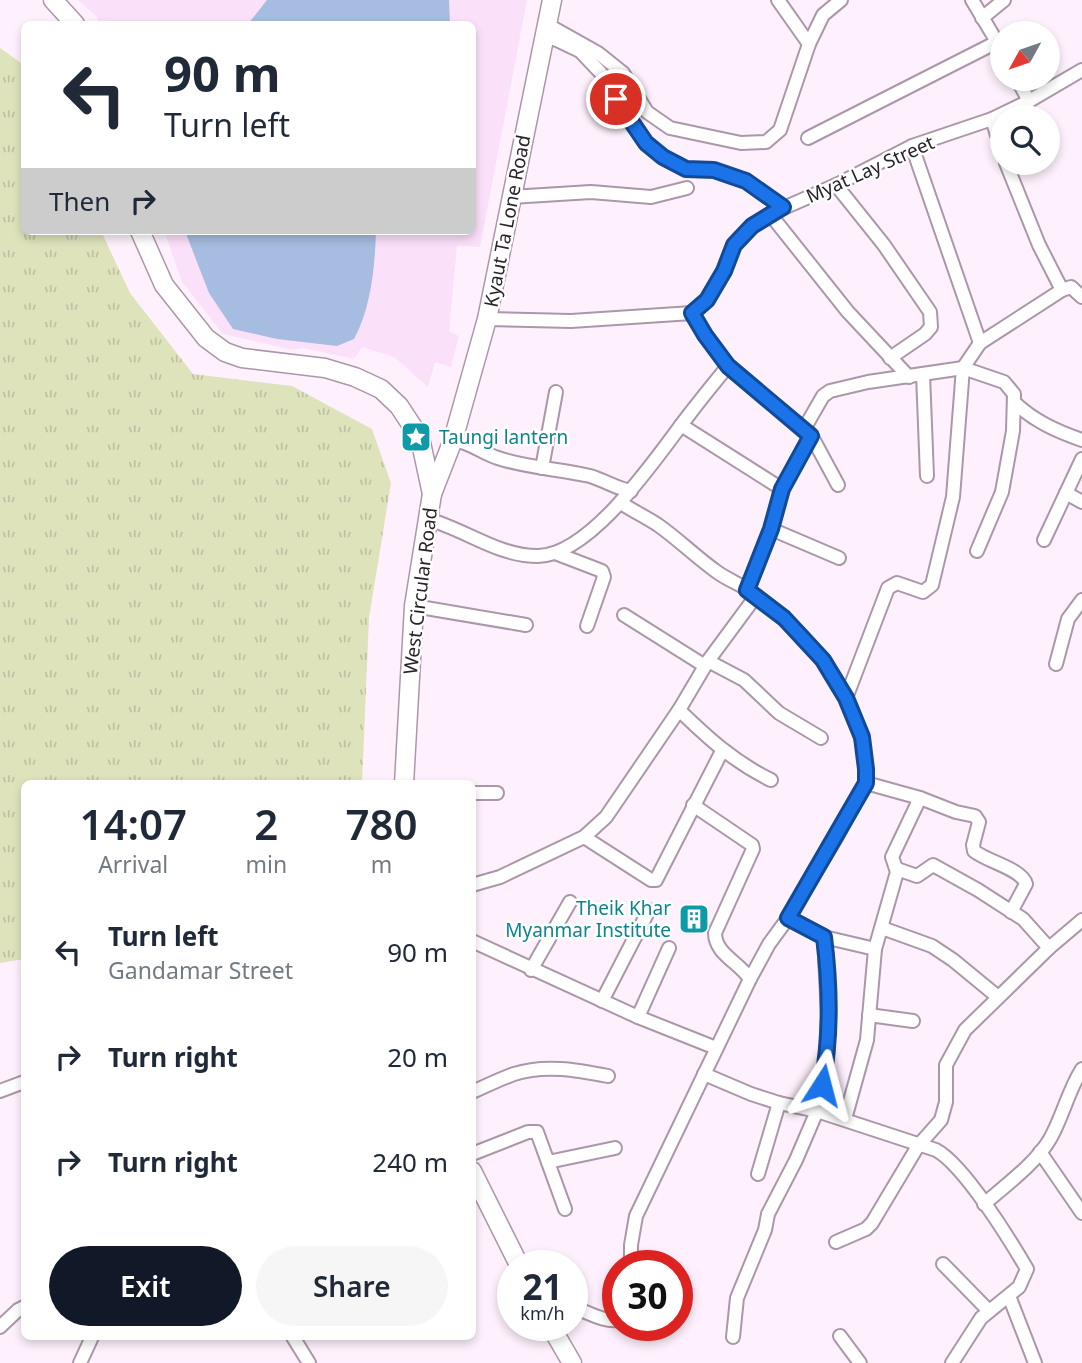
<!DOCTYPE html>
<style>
:root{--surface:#fff;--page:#f6f6f7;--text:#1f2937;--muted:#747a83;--accent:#111827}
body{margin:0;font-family:"Noto Sans",sans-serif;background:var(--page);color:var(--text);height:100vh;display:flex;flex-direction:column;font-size:26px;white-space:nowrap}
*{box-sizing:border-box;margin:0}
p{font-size:23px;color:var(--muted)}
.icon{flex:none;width:38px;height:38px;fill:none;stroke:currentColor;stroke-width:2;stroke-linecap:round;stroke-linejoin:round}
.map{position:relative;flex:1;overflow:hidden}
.drawer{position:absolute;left:21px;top:780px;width:455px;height:560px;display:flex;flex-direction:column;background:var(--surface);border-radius:10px;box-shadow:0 4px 10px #0003}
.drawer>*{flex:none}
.top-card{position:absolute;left:21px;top:21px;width:455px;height:214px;border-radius:10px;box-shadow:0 4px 10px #0003;background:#fff;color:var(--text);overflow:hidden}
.needle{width:46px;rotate:230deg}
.buttons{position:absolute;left:990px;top:21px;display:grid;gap:14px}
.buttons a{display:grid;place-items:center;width:70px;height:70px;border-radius:50%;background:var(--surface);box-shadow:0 4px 10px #0003;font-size:35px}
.speed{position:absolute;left:497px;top:1250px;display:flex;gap:14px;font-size:35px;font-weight:700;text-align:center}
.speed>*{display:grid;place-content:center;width:91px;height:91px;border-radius:50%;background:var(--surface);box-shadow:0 4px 10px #0003;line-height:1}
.speed small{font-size:18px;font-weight:400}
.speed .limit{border:10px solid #d22;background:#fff;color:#111}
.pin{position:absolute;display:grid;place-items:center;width:60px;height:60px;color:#fff;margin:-30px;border:4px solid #fff;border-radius:50%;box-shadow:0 2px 7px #0007}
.me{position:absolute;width:77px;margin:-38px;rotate:9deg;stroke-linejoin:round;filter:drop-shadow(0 0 5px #0008)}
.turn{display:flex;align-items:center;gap:24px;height:147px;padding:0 28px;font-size:32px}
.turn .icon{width:91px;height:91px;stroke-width:2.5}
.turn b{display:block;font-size:49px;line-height:60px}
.then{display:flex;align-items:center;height:66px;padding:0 28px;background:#0003;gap:14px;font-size:26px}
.eta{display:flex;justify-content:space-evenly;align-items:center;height:119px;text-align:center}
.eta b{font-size:42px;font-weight:600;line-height:49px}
.cta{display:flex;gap:14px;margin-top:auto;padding:14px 28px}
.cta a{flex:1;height:80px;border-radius:42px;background:var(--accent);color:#fff;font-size:28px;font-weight:600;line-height:80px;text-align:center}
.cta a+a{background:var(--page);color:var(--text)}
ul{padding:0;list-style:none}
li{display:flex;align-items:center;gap:21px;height:105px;padding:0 28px}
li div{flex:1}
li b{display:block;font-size:26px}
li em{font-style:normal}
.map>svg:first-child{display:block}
</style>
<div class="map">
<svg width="1082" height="1363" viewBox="0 0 1082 1363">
<defs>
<pattern id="grass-tufts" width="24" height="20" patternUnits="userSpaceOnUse" patternTransform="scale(1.75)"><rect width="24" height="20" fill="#dee3bc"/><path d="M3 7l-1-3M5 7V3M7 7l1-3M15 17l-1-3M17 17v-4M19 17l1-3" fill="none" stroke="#bec2a2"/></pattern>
</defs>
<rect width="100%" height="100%" fill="#fef1fd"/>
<path fill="#fbe0f9" d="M78,0h449l-47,247 -23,-1 -8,85 10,5 -8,31 -16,-5 -7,25 -34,-30 -32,-10 -8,12 -51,-11 -10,2 -70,-16 -41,-52 -18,-51h308v-207h-372l-3,-7z"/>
<path fill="url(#grass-tufts)" d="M0,48l24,17v166h77l29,62 63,81 99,12 80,43 19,54 -22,135 -7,166h-338v175l-24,4z"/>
<g fill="#a6bce0">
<path d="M267,0h182l1,24h-202z"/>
<path d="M185,231h191c-1,35 -5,77 -22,108l-17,7 -60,-7 -44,-10 -24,-36z"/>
</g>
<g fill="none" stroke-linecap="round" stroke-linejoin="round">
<g stroke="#ab97a9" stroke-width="16">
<g id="street">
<path d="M778,0l31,44"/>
<path d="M972,0l31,52"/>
<path d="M982,18l22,-18"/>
<path d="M548,25l50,28 25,20 24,39 23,16 71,15 25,-1 14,-12 29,-86 14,-29 18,-15"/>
<path d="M545,37l12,3 23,11 21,22 45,70 17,14 23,12 28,1 32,11 37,26"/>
<path d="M1017,79l12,22"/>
<path d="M992,119l11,35"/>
<path d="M808,138l189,-96"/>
<path d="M912,146l68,197"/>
<path d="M1006,163l33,82 23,45"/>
<path d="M836,185l48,60 46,67 1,15 -6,7 -35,24"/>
<path d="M511,197l80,-5 60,5 36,-9"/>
<path d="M770,214l78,98 61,65"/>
<path d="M692,313l13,23 23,30 83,69 27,50"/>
<path d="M487,319l84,2 121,-8 15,-13 17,-29 10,-26 18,-19 18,-12 66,-29 76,-39 80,-27 37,-18 53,-31"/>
<path d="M923,374l4,102"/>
<path d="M1014,402c20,19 42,29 68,38"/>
<path d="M681,425l101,64"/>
<path d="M804,429l19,-33 7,-5 38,-9 95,-14 41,14 10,12 -1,37 -11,61 -25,59"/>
<path d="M453,440c17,2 29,13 45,18 30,10 62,11 92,18 14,4 27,13 41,15"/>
<path d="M542,468l14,-76"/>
<path d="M1066,493l16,9"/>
<path d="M621,503c12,8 25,14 37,22 20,14 38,32 59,47 11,8 25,13 36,21 60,44 116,113 113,190l-30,55 -48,80 -19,26 -19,35 -114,237 -5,29v20"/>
<path d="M427,519c38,10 70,37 111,37 54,-1 120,-101 150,-140 13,-17 26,-33 40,-50"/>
<path d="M771,529l68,29"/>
<path d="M1044,540l38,-81"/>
<path d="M555,553l47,18 2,6 -17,49"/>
<path d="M747,590l24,-61 11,-40 29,-54"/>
<path d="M414,606l112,19"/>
<path d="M624,615l81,51"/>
<path d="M708,661l36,19 35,33 42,25"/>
<path d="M1056,664l12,-45 14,-19"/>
<path d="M846,698l42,-110 9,-5 26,9 9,-7 21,-88 10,-129 17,-25 82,-53 9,-3 11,10"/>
<path d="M679,710c29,28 55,52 92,70"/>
<path d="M866,783l54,15 36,14 19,4 4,6 -6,23 1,6c14,11 48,18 52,33l-15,28"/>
<path d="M472,793h25"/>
<path d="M693,805l59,40 1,4 -38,84c0,21 24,29 35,46"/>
<path d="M584,837l67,43h5l66,-129"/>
<path d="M897,869l20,7 16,-11 45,25 45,29 26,29"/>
<path d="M472,885l28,-8 84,-40 22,-20 73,-107 29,-49 48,-65"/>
<path d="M882,928l50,18 21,14 45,37"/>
<path d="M824,937l51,12"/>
<path d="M472,941l166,76 78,31"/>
<path d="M531,970l39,-68"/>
<path d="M602,1001l47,-91"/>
<path d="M869,1015l44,6"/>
<path d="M638,1017l31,-69"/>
<path d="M704,1074l47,20 28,9 38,8 119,39c28,15 74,90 91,119l-8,18 -38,31 -29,45"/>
<path d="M0,1091l24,-9"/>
<path d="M472,1092c14,-6 28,-13 42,-18 31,-10 63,-4 94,2"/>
<path d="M845,1119l22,-79 8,-91 22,-77 -5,-15 28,-59"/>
<path d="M1040,1152l42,61"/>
<path d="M472,1154l56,-22h9l28,77"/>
<path d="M548,1162l67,-14"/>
<path d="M758,1174l21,-71"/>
<path d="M984,1204c21,-18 52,-41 66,-65 13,-23 18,-48 32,-70"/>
<path d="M836,1242l30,-13 6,-6 46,-77 23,-26 5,-18v-37l19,-35 84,-82 33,-28"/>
<path d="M943,1264l46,47"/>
<path d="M1009,1296l26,67"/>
<path d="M572,1307c15,4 30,15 46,13"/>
<path d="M0,1327l18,-17 6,-3"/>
<path d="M840,1336l20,27"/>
<path d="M293,1337l16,26"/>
<path d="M733,1337l4,-39 28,-68 3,-16 28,-54 21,-49 10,-52 1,-44 -4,-78 -36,-19"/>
<path d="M80,1363l12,-26"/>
</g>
</g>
<g stroke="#ab97a9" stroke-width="21">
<g id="secondary">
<path d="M53,0l22,24"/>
<path d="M140,231l24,54 42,53 19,14 17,6 83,10 30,9 26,12 18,17 21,32 12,56 -18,112 -10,178"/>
<path d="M432,494l21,-54 34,-121 65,-319"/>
<path d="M472,1171l47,94"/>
<path d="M550,1325l22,38"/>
</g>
</g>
<use href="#street" stroke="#fff" stroke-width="12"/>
<use href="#secondary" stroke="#fff" stroke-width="18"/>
</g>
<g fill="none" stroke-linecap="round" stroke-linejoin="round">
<g stroke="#114b97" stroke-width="18">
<path id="route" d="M616,99l30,44 17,14 23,12 28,1 32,11 37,26 -31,19 -18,19 -10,26 -17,29 -15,13 13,22 23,31 83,70 -29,53 -11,40 -24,61 37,28 39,42 23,38 16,39 4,32v14l-78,135 36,19c6,48 7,100 -2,148"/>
</g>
<use href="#route" stroke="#1a73e8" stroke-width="12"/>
</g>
<defs>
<g id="sight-square" transform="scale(1.575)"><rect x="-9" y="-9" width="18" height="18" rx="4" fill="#0f9aa8" stroke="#fff"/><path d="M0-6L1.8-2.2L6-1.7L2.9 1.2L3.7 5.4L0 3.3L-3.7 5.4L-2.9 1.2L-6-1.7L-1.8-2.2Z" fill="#fff"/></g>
<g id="building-square" transform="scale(1.575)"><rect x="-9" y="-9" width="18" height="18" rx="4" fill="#0f9aa8" stroke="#fff"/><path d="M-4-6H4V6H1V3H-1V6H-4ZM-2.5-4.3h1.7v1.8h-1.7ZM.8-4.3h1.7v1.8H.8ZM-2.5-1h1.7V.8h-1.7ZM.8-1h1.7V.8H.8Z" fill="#fff"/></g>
</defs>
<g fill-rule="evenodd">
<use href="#sight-square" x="416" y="437"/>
<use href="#building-square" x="694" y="919"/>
</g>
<g text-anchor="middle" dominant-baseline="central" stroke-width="5" stroke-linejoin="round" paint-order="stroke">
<g font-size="19" fill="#292229" stroke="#fff">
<text transform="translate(870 169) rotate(-24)">Myat Lay Street</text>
<text transform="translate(507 221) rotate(-79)">Kyaut Ta Lone Road</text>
<text transform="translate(420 591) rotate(-83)">West Circular Road</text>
</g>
<g font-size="19" fill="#0d838f" stroke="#fff" text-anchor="start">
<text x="439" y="437">Taungi lantern</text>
<text x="671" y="908" text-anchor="end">Theik Khar<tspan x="671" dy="22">Myanmar Institute</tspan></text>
</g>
</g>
</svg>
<div class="buttons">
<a><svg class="needle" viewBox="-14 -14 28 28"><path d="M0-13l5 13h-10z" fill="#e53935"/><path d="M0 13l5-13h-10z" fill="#747a83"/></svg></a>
<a><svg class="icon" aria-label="search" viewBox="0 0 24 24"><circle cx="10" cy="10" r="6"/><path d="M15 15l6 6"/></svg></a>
</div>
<div class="speed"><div>21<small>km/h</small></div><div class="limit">30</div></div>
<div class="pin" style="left:616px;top:99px;background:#d93025"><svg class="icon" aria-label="arrive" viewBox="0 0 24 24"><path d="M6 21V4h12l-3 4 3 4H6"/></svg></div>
<svg class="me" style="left:822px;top:1085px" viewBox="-20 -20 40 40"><path d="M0-17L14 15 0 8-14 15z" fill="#1a73e8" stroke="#fff" stroke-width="4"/></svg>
<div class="top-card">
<div class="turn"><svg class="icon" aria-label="left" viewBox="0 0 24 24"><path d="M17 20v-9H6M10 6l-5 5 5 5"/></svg><div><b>90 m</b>Turn left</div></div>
<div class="then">Then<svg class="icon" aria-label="right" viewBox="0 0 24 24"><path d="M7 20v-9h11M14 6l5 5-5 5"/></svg></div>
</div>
<section class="drawer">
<div class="eta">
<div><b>14:07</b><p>Arrival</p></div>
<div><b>2</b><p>min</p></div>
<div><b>780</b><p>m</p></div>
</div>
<ul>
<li><svg class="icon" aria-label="left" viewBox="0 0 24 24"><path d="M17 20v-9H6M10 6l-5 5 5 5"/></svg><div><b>Turn left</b><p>Gandamar Street</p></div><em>90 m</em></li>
<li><svg class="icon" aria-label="right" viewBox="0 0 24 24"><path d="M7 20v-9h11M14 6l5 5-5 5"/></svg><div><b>Turn right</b></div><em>20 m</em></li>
<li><svg class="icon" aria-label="right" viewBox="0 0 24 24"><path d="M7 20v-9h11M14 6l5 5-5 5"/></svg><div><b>Turn right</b></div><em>240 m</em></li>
</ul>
<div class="cta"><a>Exit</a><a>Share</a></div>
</section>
</div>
